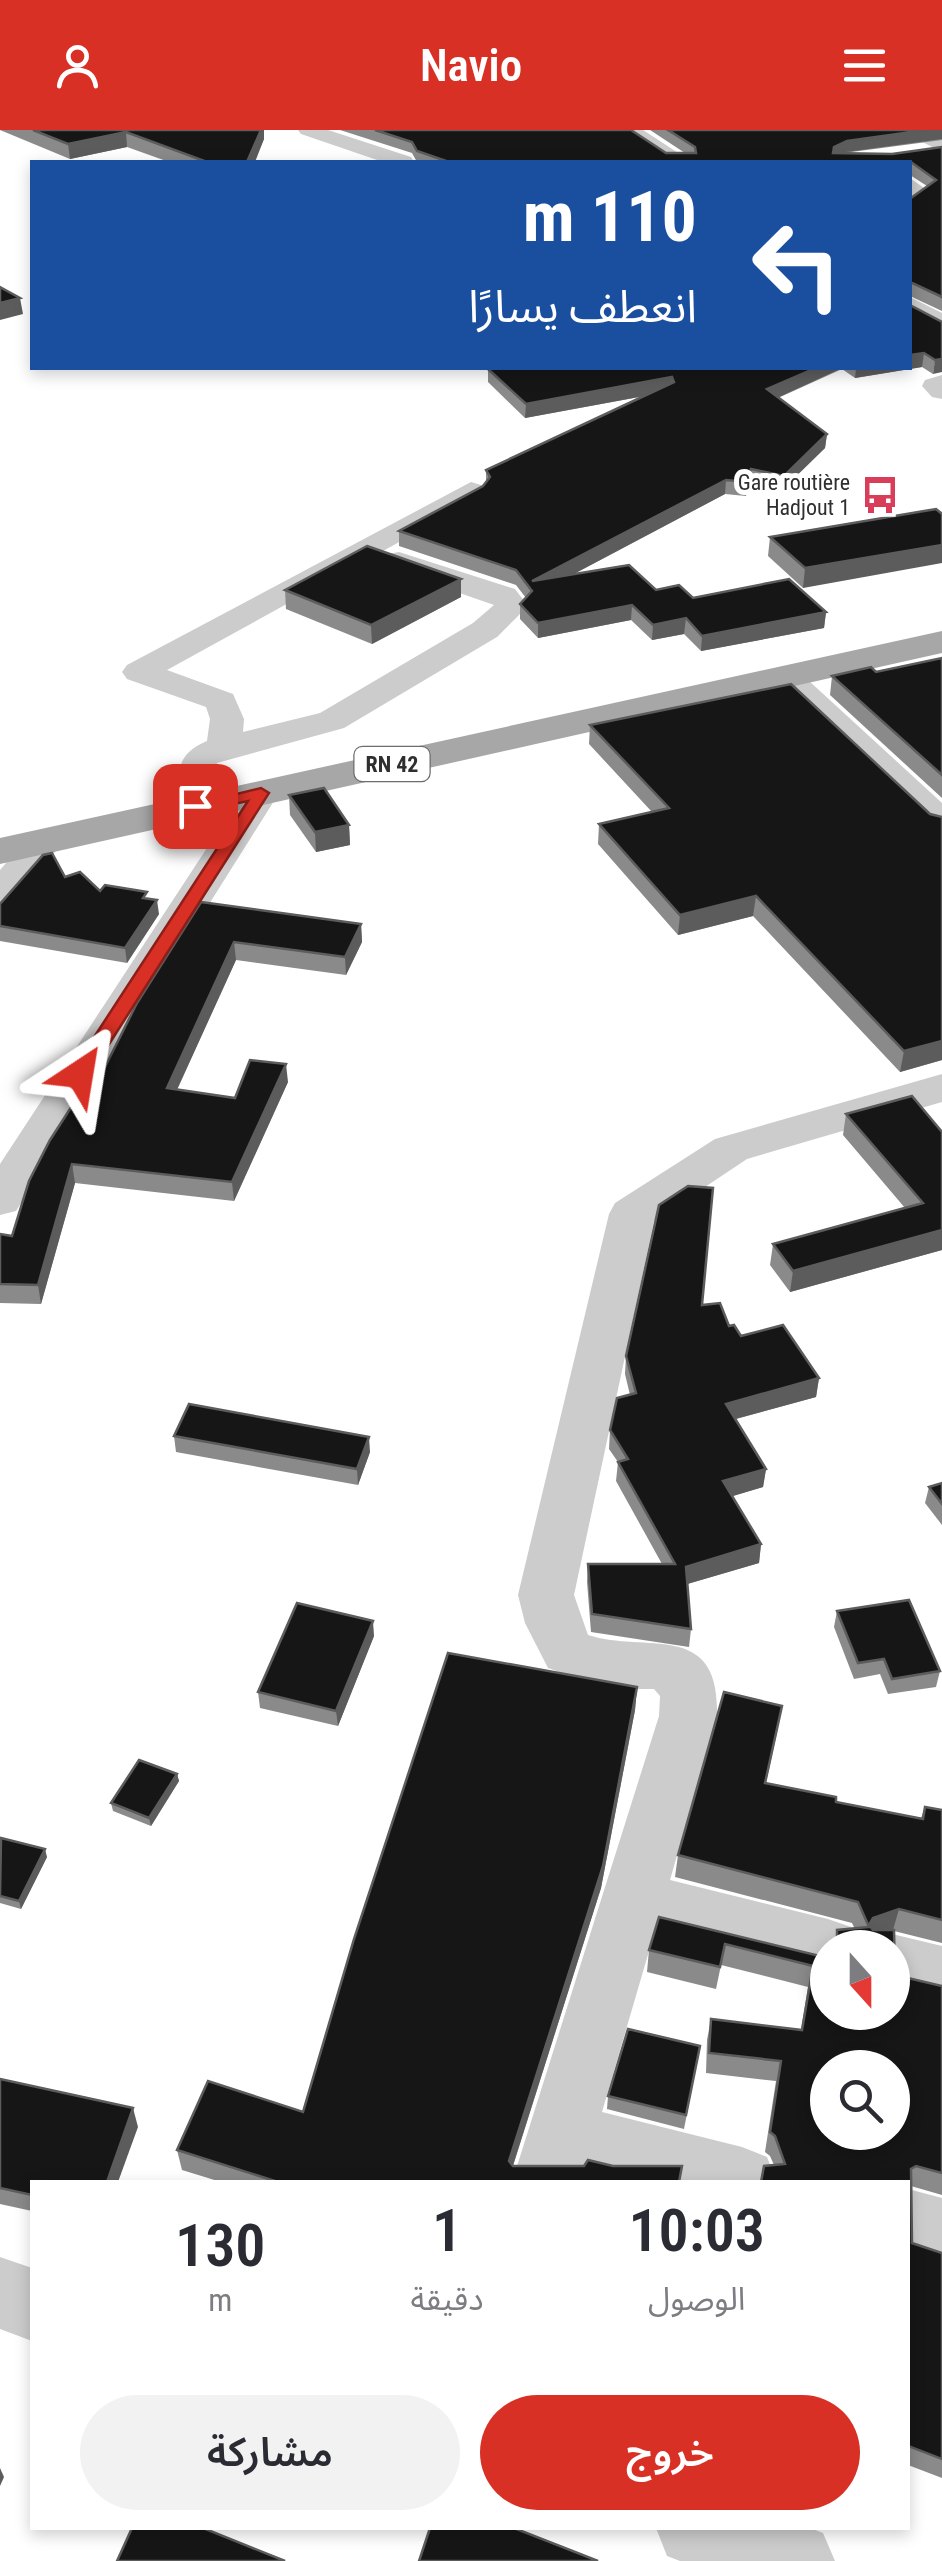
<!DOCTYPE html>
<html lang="ar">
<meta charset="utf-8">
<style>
:root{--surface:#fff;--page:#f2f2f3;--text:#2b2b33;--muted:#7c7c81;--accent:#d93025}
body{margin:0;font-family:"Roboto Condensed","Noto Sans Arabic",sans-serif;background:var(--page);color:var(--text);direction:rtl;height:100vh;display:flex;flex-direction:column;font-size:38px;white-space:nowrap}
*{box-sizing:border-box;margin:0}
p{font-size:32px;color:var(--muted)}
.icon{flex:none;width:55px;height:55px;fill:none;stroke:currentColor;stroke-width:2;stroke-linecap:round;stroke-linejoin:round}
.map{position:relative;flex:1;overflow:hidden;direction:ltr}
.details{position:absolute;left:30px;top:2050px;width:880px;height:350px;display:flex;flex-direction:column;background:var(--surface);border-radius:0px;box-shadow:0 5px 15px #0003;direction:rtl}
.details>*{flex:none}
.banner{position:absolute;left:30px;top:30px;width:882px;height:210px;border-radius:0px;box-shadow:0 5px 15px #0003;direction:rtl;background:#1a4fa0;color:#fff;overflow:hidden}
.needle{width:65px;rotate:159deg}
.buttons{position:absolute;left:810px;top:1800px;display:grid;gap:20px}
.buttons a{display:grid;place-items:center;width:100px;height:100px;border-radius:50%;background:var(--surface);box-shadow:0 5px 15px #0003;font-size:50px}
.pin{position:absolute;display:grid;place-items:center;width:85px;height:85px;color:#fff;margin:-42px;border-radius:20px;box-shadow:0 5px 15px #0006}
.me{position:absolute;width:110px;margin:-55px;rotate:33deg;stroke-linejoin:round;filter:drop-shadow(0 0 8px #0008)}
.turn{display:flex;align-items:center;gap:35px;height:210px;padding:0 50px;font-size:45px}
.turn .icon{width:130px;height:130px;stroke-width:2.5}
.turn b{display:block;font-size:70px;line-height:85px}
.eta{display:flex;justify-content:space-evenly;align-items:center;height:170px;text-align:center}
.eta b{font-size:60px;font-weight:600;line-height:70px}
.cta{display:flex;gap:20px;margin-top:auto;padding:20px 50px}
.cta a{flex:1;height:115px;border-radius:60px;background:var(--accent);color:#fff;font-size:40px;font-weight:600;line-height:115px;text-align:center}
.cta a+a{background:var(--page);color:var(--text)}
header{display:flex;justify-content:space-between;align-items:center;height:130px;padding:0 50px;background:var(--accent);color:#fff;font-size:45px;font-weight:600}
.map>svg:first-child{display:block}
</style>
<header><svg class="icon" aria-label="menu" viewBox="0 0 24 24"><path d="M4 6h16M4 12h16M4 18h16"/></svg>Navio<svg class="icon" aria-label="person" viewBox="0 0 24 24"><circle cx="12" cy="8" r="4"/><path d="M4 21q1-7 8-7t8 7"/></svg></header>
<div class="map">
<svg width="942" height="2431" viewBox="0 0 942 2431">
<rect width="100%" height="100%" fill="#fff"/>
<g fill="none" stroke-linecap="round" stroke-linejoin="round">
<g fill="#ccc" fill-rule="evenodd">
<path d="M298,0h30l83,27 3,5h-31l-82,-28z"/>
<path d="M618,0h25l49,32h-25z"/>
<path d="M899,0h26l17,8v14z"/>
<path d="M910,48l21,15 -21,13z"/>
<path d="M910,167l32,16v19l-32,-17z"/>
<path d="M942,245v24l-10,-2 -10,-11 3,-6z"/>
<path d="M471,352l10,3 5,6 -5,6 -314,173 66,24 11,25 -1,13 77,-19 153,-90 21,-18 -106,-37 -5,-7 5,-7 11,-2 116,37 13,17 -31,31 -153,91 -127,35 -3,44 -6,8 -13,3 -13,-3 -6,-8c4,-33 -3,-52 31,-66l3,-22 -4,-12 -79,-28 -5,-7 5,-7z"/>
<path d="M784,536l12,3 146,134v31l-13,-3 -157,-148 -5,-7 5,-7z"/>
<path d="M261,652l13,3 5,8 -263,418 -16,4v-51l243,-371 5,-8z"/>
<path d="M44,701l13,3 6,8 -49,61 -14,4v-37l31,-36z"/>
<path d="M942,944v28l-195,57 -93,62 -80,374 14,40c59,19 132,-16 129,81l-47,164 158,39 23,8 9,21h-32v29l-174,-43 -52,178 140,35 25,10 10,25h-166l-27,-7 -2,7h-70l147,-466 1,-20 -6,-7h-47l-59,-21 -23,-45 -7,-28 91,-381 6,-11 100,-64z"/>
<path d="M892,1804l50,12v60l-50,-12v-46h-25l2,-5z"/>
<path d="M908,2059l34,9v72l-34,-10z"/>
<path d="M0,2127l32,11v73l-32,-12z"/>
<path d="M656,2398h154l13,5 12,28h-155l-13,-5z"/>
</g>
<path fill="#a7a7a7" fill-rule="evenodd" d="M942,501v22l-942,211v-26z"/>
</g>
<g fill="#8a8a8a">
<path d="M0,0h264v9l-10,23h-85l-42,-15 -57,12z"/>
<path d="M340,0h291l35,23h19l-35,-23h292v10l-98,13 48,1 50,-7v164l-32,-15v-109l1,11 16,-12 -17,-11v-13h-493l-5,-9z"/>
<path d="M910,175l32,17 -9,52 -11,-7 -67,11 -13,-9 -64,29 49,36 -2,14 -43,42 -33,-7 -3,13 -21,-2 -151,80 119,24 133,14 -2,16 -123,23 -17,-17 -32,6 -21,-20 -93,18 -18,-19v-15l6,-6 -10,-13 -117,-39v-15l84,-45 3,-4v-12l159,-74 -120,22 -37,-36v-13l422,-1z"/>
<path d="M942,384l-139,74 -35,-32 2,-19z"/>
<path d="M461,449v18l-89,47 -86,-35 -1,-19z"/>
<path d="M942,528v140l-112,-103 2,-19 44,-4z"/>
<path d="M590,595l352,92v243l-42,12 -147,-156 -75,19 -80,-91 1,-20 53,-12 -63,-68z"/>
<path d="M289,665l60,30 1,20 -34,7 -26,-37z"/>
<path d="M65,747l35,14 48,8 11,15 -32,49 -127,-22v-37z"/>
<path d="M201,772l160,22 1,18 -16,33 -110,-15 -59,130 58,8 53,-16 -54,119 -159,-18 -34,121 -41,-1v-69l12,2 87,-157z"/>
<path d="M846,984l96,18v118l-152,42 -20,-27 3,-21 132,-36 -62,-73z"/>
<path d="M702,1175l39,31 78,42 -3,19 -80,22 30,50 -3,18 -31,9 29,48 -2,19 -72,21 4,45 -2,18 -98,-15 -4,-50 1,-18h74l-46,-83 2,-19 -9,-13 1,-19 20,-35 -5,-21 1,-18z"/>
<path d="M174,1306l196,16 -12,33 -182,-33z"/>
<path d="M942,1353v42l-17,-22 4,-16z"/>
<path d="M837,1481l103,60 -4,16 -48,7 -8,-20 -26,5 -20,-52z"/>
<path d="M374,1506l-36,90 -78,-18 -2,-16z"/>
<path d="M637,1557l-2,23 -34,178 -88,278 166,16h-458l-39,-12 -5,-20 126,-38z"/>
<path d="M778,1598l-12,55 70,19 85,16 4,-11 17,3v133l-48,-12 1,44 47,11v209l-31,-9 1,57 30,10v225l-34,-13v-283h-148l4,-16 10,-1 -4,-9 -5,-4 11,-71 -70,-8 1,-33 4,-21 90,11 7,-43 -87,-22 -5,24 -69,-17 2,-22 10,-33 169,41v54l64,-64h-59l4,-18 18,-1 -3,-6 -177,-46 3,-22z"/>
<path d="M177,1644l2,7 -28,45 -38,-15 -2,-8z"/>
<path d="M0,1709l47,18 -26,52 -21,-6z"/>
<path d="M700,1916l-16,83 -77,-20 1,-13z"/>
<path d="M0,1949l138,48 -106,55v29l-32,-7z"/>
</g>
<g fill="#5c5c5c">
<path d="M261,0h3v9l-9,23h-8z"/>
<path d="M926,0h16v9l-96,13 -13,7 1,-12 13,-6z"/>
<path d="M126,2l1,15 -57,12 -2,-15z"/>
<path d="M20,168l3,16 -23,6v-17z"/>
<path d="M924,223l-2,14 -67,11 1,-10h54v-13z"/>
<path d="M942,229v13l-9,2 2,-14z"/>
<path d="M816,238h26l-76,35 1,-14z"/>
<path d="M672,247l-1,14 -146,27 1,-14z"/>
<path d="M827,304l-2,14 -43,42 2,-14z"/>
<path d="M726,350l-1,14 -193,102v-15z"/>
<path d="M942,415v18l-139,25 2,-20z"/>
<path d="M461,449v18l-89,47 -1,-19z"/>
<path d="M632,475l-1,15 -93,18v-15z"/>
<path d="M826,482l-2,16 -123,23 1,-15z"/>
<path d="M686,488l-2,16 -32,6 1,-15z"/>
<path d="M349,695l1,20 -34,7 -1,-20z"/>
<path d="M756,766l-3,20 -75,19 2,-20z"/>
<path d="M157,770l2,14 -32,49 -2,-15z"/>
<path d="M361,794l1,18 -16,33 -1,-18z"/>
<path d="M234,812l2,18 -67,147 -2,-19z"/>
<path d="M942,911v19l-42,12 4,-21z"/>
<path d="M286,934l2,18 -54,119 -2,-19z"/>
<path d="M72,1034l3,19 -34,121 -3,-19z"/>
<path d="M942,1100v20l-152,42 3,-21z"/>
<path d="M819,1248l-3,19 -92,25 2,-18z"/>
<path d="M369,1307l1,15 -12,33 -1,-16z"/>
<path d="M766,1339l-3,18 -43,13 3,-19z"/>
<path d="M761,1414l-2,19 -75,22 2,-18z"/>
<path d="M373,1491l1,15 -36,90 -2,-15z"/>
<path d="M637,1557l-2,23 -34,178 -93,293 1,-20z"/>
<path d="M177,1644l2,7 -28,45 -2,-8z"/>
<path d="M45,1719l2,8 -26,52 -2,-8z"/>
<path d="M899,1779l-6,21 -25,10 1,-15 4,-7z"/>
<path d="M133,1978l5,19 -20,55h-11z"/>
<path d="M0,2338l4,9 -4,9z"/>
</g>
<g fill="#161616" stroke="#5c5c5c" stroke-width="2.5" fill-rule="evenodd">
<path d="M33,0h228l-14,32h-40l-81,-30 -58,12z"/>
<path d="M375,0h256l35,23h30l-1,-6 -27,-17h258l-79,11 -13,6 -1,6 59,1 50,-7v150l-32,-15v-95l1,11 25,-18 -25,-18 -1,2 -461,-2 -32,-11 -5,-9z"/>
<path d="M0,157l20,11 -20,5z"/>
<path d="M910,173v2l32,17v37l-7,1 -11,-7 -14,2z"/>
<path d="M495,238h321l-49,21 60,45 -43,42 -33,-7 -4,13 -21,-2 -194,101 97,-16 27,25 23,-5 14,13 96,-19 37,33 -124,24 -16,-18 -33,7 -21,-20 -94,18 -18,-19 12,-13 -16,-21 -117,-39 84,-45 7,-9 -4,-7 188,-88 -2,-5 -146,27 -38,-35z"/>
<path d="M936,379l6,5v31l-137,23 -35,-31z"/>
<path d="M367,416l94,33 -90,46 -86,-35z"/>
<path d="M942,528v117l-110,-99 39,-9 5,5z"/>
<path d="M791,554l139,130 12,3v224l-38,10 -148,-155 -76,19 -81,-91 70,-16 -79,-83z"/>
<path d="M324,658l25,37 -34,7 -26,-37z"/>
<path d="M52,723l13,24 15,-5 20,19 5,-6 42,7 -4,6 14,2 -32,48 -125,-22v-22l43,-49z"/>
<path d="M201,772l160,22 -16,33 -111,-15 -67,146 68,10 15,-38 36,4 -54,118 -160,-18 -34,121 -38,-1v-50l12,2 17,-55 21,-41 40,-62 9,1 38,-76z"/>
<path d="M912,966l30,36v98l-149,41 -20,-27 150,-41 -77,-89z"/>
<path d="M688,1056l25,2 -11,117 18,-2 9,23 5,-1 7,11 42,-11 36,53 -93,26 40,65 -43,12 38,63 -75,23 5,62 -99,-15 -4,-50h87l-57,-102 10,-3 -18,-29 7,-32 19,-5 -10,-37 33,-151z"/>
<path d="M189,1274l180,33 -12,32 -183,-33z"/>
<path d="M942,1353v21l-13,-17z"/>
<path d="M909,1470l31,71 -48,8 -8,-20 -26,4 -21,-52z"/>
<path d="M297,1473l76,18 -37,90 -78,-19z"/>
<path d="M448,1523l189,34 -34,179 -94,295 4,5h71l4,-6 25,6h69l-3,16h-401l-101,-32 31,-69 95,31 51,-173z"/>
<path d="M724,1562l58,14 -17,77 71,14v5l87,17 2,-12 17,3v110l-43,-11 -26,9 -4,7 4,5h21l1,45 47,11v187l-26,-7 -5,3 1,74 30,10v206l-34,-13v-264h-147l3,-16 21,-2 -10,-28 -5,-4 11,-71 -72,-8 2,-34 91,11 11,-64 -88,-22 -5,23 -71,-17 10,-33 169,41v54h64v-64h-55v-18l32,-3 -11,-25 -180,-47zM828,1938h64v64h-64z"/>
<path d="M139,1630l38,14 -28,44 -38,-15z"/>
<path d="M1,1708l44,11 -26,52 -19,-5z"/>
<path d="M628,1899l72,17 -14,69 -78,-19z"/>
<path d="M0,1949l133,29 -26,74h-75v13l-32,-7z"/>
<path d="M132,2398h71l82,33h-168z"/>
<path d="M430,2398h84l84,33h-179z"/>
</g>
<path fill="#d93025" stroke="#8d1f18" stroke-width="2.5" d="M261,658l8,5 -179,281 -3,5h-14l-3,-5 178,-273 -53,11 -8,-6z"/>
<defs>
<g id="bus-bare" transform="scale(3)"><path d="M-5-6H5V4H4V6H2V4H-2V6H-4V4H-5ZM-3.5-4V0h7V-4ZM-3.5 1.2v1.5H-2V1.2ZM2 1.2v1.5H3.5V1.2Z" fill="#d83e59" stroke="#fff" stroke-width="2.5" paint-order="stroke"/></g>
</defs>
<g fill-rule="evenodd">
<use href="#bus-bare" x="880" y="365"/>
</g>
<g text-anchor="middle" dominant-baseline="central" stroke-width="10" stroke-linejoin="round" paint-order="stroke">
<g font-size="22" fill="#2f2f2f" stroke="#fff" text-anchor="end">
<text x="850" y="352">Gare routière<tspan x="850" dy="25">Hadjout 1</tspan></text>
</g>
<rect fill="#fff" stroke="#6d6d6d" stroke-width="2.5" x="354.5" y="617" width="75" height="34" rx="8"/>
<g font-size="22" font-weight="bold" fill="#2f2f2f">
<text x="392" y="634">RN 42</text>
</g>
</g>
</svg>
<div class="buttons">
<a><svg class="needle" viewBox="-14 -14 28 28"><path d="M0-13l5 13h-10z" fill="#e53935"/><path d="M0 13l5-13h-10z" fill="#7c7c81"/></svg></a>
<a><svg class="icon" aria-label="search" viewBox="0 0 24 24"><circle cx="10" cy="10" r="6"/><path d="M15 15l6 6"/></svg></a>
</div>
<div class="pin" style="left:195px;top:676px;background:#d93025"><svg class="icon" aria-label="arrive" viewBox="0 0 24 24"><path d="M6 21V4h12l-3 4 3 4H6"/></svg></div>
<svg class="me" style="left:80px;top:944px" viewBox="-20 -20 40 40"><path d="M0-17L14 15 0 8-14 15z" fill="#d93025" stroke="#fff" stroke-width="4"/></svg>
<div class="banner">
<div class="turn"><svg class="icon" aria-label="left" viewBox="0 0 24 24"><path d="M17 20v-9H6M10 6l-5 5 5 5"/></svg><div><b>110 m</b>انعطف يسارًا</div></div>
</div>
<section class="details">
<div class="eta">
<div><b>10:03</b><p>الوصول</p></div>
<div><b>1</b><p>دقيقة</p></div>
<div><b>130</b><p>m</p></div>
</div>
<div class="cta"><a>خروج</a><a>مشاركة</a></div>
</section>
</div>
